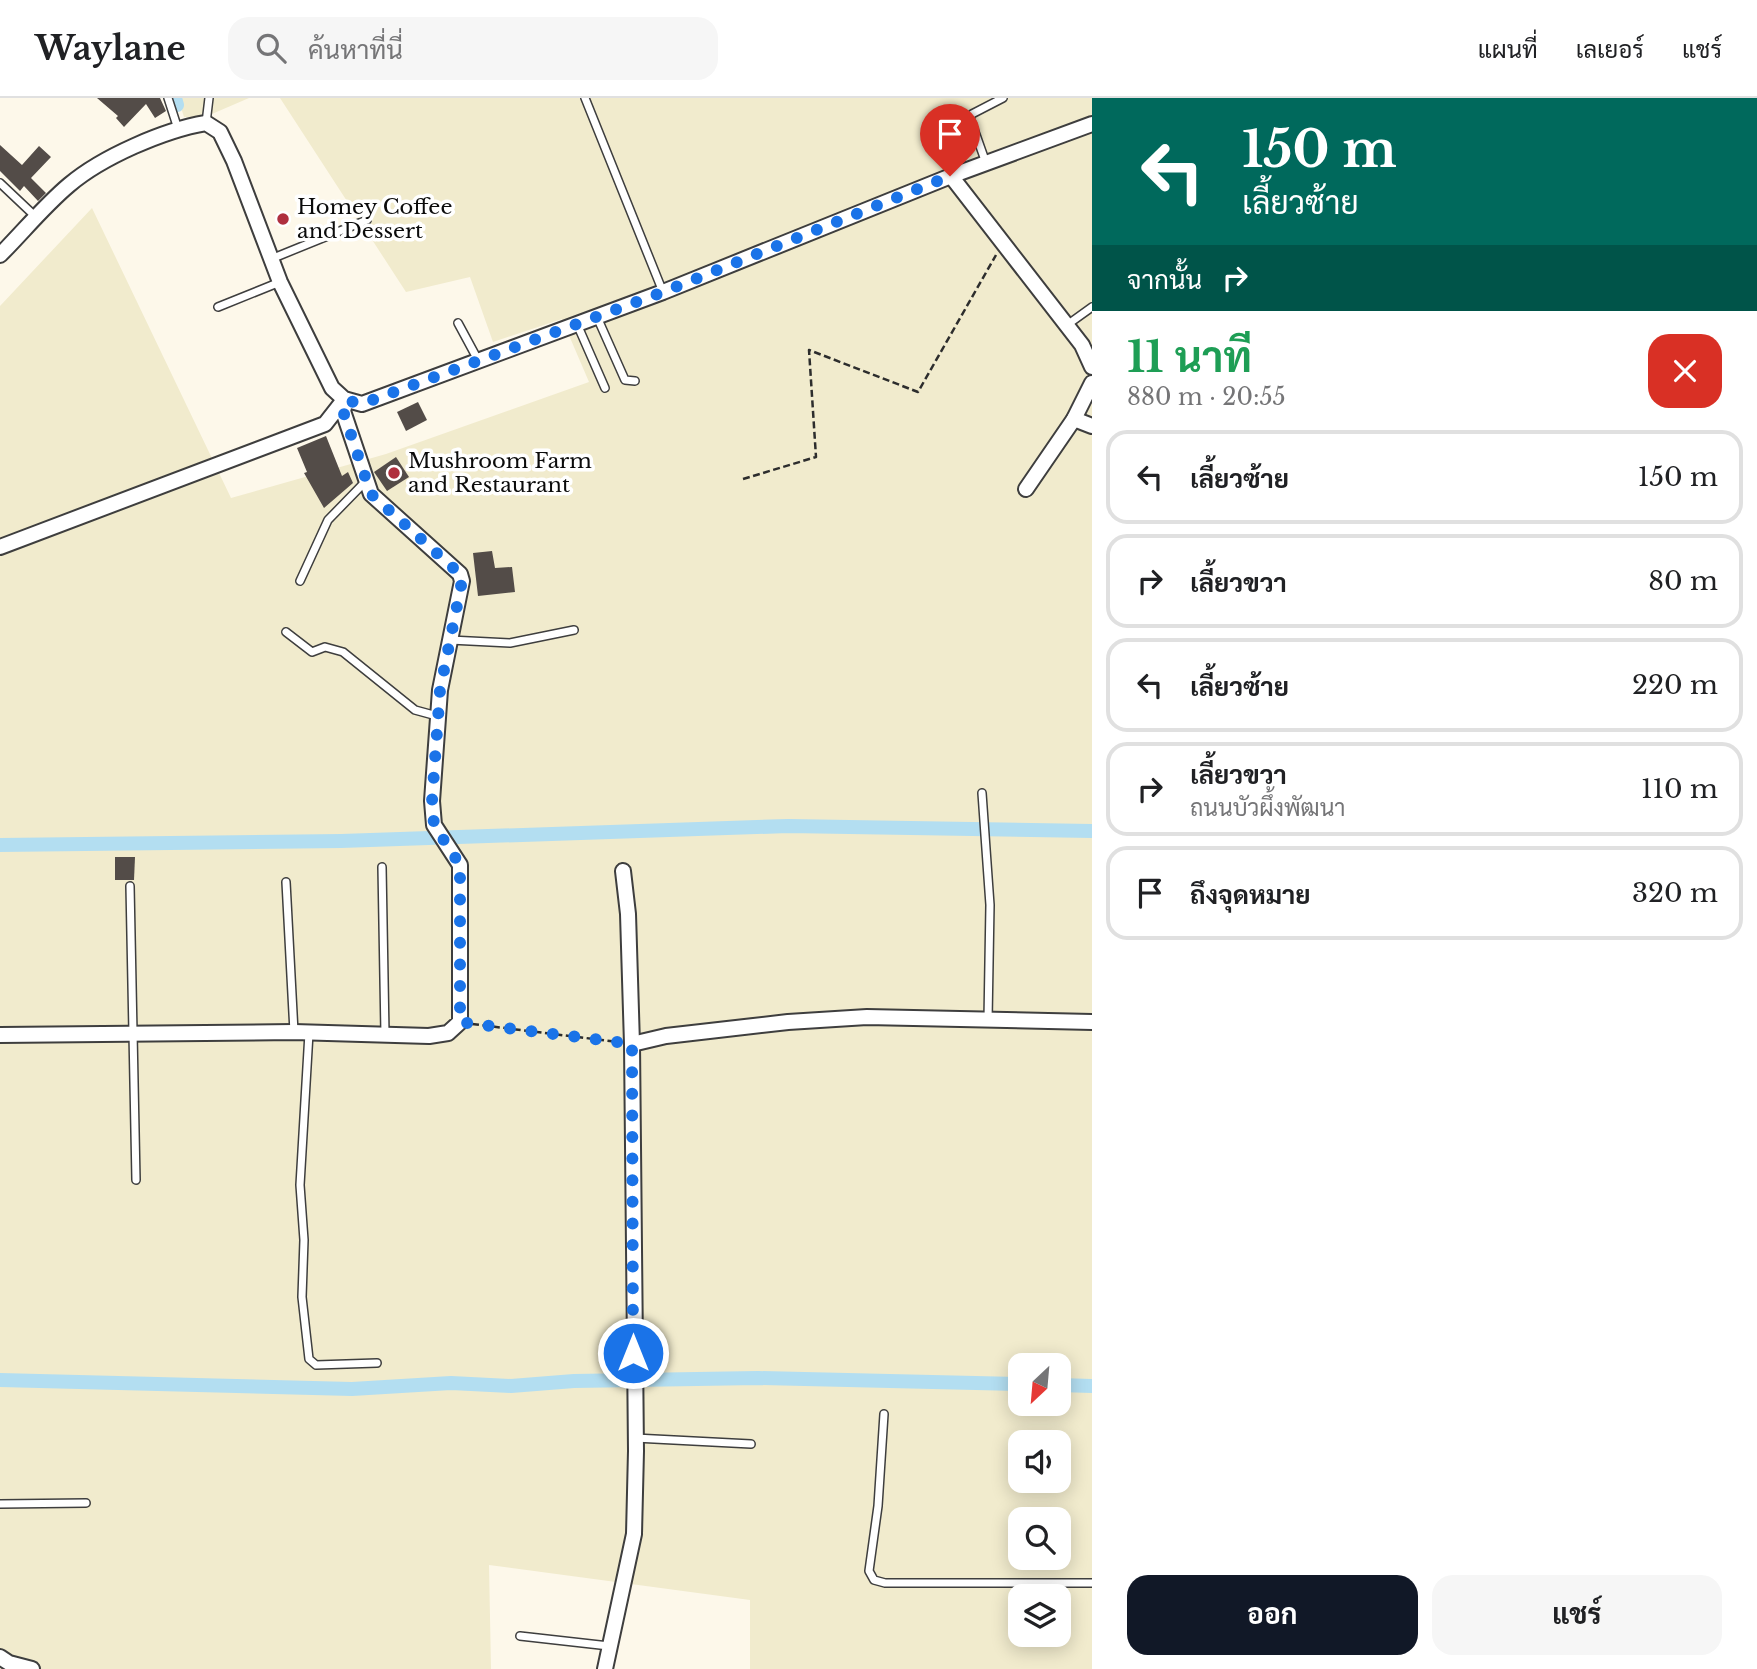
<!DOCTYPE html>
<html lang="th">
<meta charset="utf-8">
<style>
:root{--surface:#fff;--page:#f6f6f6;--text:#202124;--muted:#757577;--line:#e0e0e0;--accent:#111827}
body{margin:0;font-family:"Libre Baskerville",Sarabun,serif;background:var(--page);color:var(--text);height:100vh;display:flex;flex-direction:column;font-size:26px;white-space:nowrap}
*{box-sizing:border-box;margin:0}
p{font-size:23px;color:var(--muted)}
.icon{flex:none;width:38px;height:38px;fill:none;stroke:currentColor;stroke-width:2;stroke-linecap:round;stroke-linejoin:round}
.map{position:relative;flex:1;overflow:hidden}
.sheet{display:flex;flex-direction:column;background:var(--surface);width:665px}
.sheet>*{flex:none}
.banner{background:#00695c;color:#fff;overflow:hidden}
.needle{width:46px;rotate:206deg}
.fabs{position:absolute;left:1008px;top:1255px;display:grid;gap:14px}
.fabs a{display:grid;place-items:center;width:63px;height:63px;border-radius:14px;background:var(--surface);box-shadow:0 4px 18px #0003;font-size:35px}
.pin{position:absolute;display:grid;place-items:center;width:60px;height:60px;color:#fff;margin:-72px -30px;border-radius:50% 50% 50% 0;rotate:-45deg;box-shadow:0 0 7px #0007}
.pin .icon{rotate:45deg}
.me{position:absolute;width:77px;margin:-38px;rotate:0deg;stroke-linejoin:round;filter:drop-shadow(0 0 5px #0008)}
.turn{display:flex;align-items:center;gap:24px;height:147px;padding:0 35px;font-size:32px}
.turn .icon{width:91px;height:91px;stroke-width:2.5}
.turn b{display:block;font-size:49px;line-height:60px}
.then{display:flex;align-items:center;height:66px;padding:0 35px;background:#0003;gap:14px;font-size:26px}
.round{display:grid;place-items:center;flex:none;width:74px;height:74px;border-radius:21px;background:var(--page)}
.summary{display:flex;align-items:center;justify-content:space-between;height:119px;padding:0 35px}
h1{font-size:42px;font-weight:700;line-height:52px;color:#1e9e55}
.cta{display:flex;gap:14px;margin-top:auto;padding:14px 35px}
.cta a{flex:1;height:80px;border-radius:21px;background:var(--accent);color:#fff;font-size:28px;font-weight:700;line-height:80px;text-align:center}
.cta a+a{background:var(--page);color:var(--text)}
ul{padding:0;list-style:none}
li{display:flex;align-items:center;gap:21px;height:94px;margin:0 14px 10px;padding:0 21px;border:4px solid var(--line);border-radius:21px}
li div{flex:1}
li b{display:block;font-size:26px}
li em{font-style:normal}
header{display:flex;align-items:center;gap:42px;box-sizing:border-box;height:98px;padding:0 35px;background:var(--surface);border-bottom:2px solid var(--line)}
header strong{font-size:33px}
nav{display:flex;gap:38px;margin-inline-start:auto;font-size:24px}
.search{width:490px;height:63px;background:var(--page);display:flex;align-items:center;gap:18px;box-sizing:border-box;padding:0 24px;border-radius:21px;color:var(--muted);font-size:26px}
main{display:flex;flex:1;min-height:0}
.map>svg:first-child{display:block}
</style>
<header>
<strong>Waylane</strong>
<div class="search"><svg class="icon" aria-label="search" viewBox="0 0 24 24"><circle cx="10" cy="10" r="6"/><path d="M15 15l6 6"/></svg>ค้นหาที่นี่</div>
<nav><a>แผนที่</a><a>เลเยอร์</a><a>แชร์</a></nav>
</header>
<main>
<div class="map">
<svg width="1092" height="1571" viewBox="0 0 1092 1571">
<rect width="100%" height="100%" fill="#fdf8ea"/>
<g fill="#f1ebcd" fill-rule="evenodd">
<path d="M178,0h71l-44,19h-21z"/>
<path d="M280,0h812v1571h-342v-69l-261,-35 2,104h-491v-1363l92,-98 139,290 155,-44 203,-72 -27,-63 -69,23 -23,-65 -64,15zM1020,1267h39v39h-39zM1020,1344h39v38h-39zM1020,1421h39v39h-39zM1020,1498h39v38h-39z"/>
</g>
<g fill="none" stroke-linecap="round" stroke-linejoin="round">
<g stroke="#b3def1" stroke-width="14">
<path d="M175,0l2,7"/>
<path d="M0,747l341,-4 447,-15 304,5"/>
<path d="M0,1282l352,9 99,-6 60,3 63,-5 184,-3 262,6"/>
<path d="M1059,1287l33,1"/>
</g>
</g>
<g fill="#534c48">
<path d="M97,0h63l6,13 -11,7 -9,-14 -22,23 -8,-9 2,-2z"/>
<path d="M0,47l22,20 17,-19 12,11 -20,21 15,15 -8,8 -14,-15 -4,5 -20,-20z"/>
<path d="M418,304l9,18 -21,11 -9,-19z"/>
<path d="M326,338l16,40 6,-4 5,11 -29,25 -20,-35 3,-1 -10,-24z"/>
<path d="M396,359l13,20 -22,14 -13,-19z"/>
<path d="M492,453l3,17 17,-1 3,25 -37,4 -5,-43z"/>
<path d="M115,759h20l-1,23h-19z"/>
</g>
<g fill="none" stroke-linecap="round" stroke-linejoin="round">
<g stroke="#3e3e3e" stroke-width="10">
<g id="lane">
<path d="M168,0l10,31"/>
<path d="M585,0l78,194"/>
<path d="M206,25l3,-25"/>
<path d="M986,65l-16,-45 2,-4 31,-16"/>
<path d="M0,85l37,35"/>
<path d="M271,161l96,-39"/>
<path d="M218,209l62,-25"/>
<path d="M597,219l28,63 10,1"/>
<path d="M458,225l20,37"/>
<path d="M577,226l28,64"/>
<path d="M1067,227l25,-18"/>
<path d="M300,483l28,-61 38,-39"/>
<path d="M286,534l26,20 13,-5 18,5 72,58 22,6"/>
<path d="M450,542l60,3 64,-13"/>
<path d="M982,695l8,112 -2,115"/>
<path d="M382,769l3,167"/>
<path d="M286,784l8,150"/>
<path d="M130,788l6,294"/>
<path d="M309,935l-9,152 4,55 -2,57 7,62 7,6 61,-2"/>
<path d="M884,1316l-6,92 -9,65 5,9 11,3h207"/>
<path d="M635,1340l116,6"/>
<path d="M0,1406l86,-1"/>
<path d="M520,1538l89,10"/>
</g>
</g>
<g stroke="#3e3e3e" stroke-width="18">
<g id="street">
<path d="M951,78l131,169 10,22"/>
<path d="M0,157c23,-23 44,-49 69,-70 33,-28 95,-55 137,-62l14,9 14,29 46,121 52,106 12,11 18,5 301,-112 288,-116 141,-52"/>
<path d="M1074,321l18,7"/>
<path d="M1026,391l48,-70 18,-36"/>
<path d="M0,449l325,-123 18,-23"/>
<path d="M0,937l294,-3 135,4 19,-3 12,-11v-157l-26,-40 -2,-24 8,-111 22,-109 -2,-7 -89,-80 -28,-83 3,-11"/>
<path d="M632,946l34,-8 122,-14 79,-5 225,5"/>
<path d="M0,1559l9,6 23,6"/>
<path d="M605,1571l29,-135 2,-83 -4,-407 -4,-130 -5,-43"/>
</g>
</g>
<g stroke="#2d2d2d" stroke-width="2.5" stroke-dasharray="7 3.5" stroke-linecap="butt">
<path d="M743,381l73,-22 -7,-107 109,42 78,-137"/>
<path d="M472,926l146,18"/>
</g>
<use href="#lane" stroke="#fff" stroke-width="7"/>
<use href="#street" stroke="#fff" stroke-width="14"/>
</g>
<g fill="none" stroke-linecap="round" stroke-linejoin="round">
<path stroke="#1a73e8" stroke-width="12" stroke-dasharray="0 21.6" d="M633,1255l-1,-309 -172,-22v-157l-26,-40 -2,-24 8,-111 22,-109 -2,-7 -89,-80 -28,-83 3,-11 16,4 301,-112 287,-116"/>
</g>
<g fill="#af2f3e" stroke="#fff" stroke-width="2.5">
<circle cx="283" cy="121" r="7"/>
<circle cx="394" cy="375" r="7"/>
</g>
<g text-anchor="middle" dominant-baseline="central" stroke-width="7" stroke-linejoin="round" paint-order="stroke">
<g font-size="21" fill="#0b0b0b" stroke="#fff" text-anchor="start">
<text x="297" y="109">Homey Coffee<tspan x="297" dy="24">and Dessert</tspan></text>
<text x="408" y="363">Mushroom Farm<tspan x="408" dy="24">and Restaurant</tspan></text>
</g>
</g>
</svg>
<div class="fabs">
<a><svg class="needle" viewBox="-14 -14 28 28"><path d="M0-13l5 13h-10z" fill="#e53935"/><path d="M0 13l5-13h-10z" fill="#757577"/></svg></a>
<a><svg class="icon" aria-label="sound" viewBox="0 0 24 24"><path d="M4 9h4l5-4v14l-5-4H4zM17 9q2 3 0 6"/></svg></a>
<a><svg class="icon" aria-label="search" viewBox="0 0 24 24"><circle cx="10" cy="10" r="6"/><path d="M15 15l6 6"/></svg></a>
<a><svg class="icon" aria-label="layers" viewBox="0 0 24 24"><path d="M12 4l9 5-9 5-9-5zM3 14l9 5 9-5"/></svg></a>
</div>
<div class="pin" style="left:950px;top:78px;background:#d93025"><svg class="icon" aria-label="arrive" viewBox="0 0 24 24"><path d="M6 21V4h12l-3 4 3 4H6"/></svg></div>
<svg class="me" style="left:633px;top:1255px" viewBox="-20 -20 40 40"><circle r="17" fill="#1a73e8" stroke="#fff" stroke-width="3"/><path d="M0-11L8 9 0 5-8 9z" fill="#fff"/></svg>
</div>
<section class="sheet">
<div class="banner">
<div class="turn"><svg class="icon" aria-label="left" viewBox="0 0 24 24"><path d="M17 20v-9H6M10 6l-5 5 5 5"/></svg><div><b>150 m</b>เลี้ยวซ้าย</div></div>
<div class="then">จากนั้น<svg class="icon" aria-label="right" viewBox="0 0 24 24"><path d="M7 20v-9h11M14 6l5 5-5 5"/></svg></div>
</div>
<div class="summary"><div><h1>11 นาที</h1><p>880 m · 20:55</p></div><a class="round" style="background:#d93025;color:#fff"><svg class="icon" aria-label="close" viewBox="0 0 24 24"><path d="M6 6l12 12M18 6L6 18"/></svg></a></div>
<ul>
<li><svg class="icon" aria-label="left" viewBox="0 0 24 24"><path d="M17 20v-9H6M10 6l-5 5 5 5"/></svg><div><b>เลี้ยวซ้าย</b></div><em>150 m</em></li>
<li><svg class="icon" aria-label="right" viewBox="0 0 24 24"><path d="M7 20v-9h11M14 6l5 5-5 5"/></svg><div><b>เลี้ยวขวา</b></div><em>80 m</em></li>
<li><svg class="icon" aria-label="left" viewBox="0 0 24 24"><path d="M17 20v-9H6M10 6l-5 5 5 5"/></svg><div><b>เลี้ยวซ้าย</b></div><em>220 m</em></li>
<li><svg class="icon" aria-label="right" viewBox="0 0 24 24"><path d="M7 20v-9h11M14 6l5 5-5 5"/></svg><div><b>เลี้ยวขวา</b><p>ถนนบัวผึ้งพัฒนา</p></div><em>110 m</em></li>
<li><svg class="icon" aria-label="arrive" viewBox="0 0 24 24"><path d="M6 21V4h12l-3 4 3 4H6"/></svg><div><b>ถึงจุดหมาย</b></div><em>320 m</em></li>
</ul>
<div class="cta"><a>ออก</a><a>แชร์</a></div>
</section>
</main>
